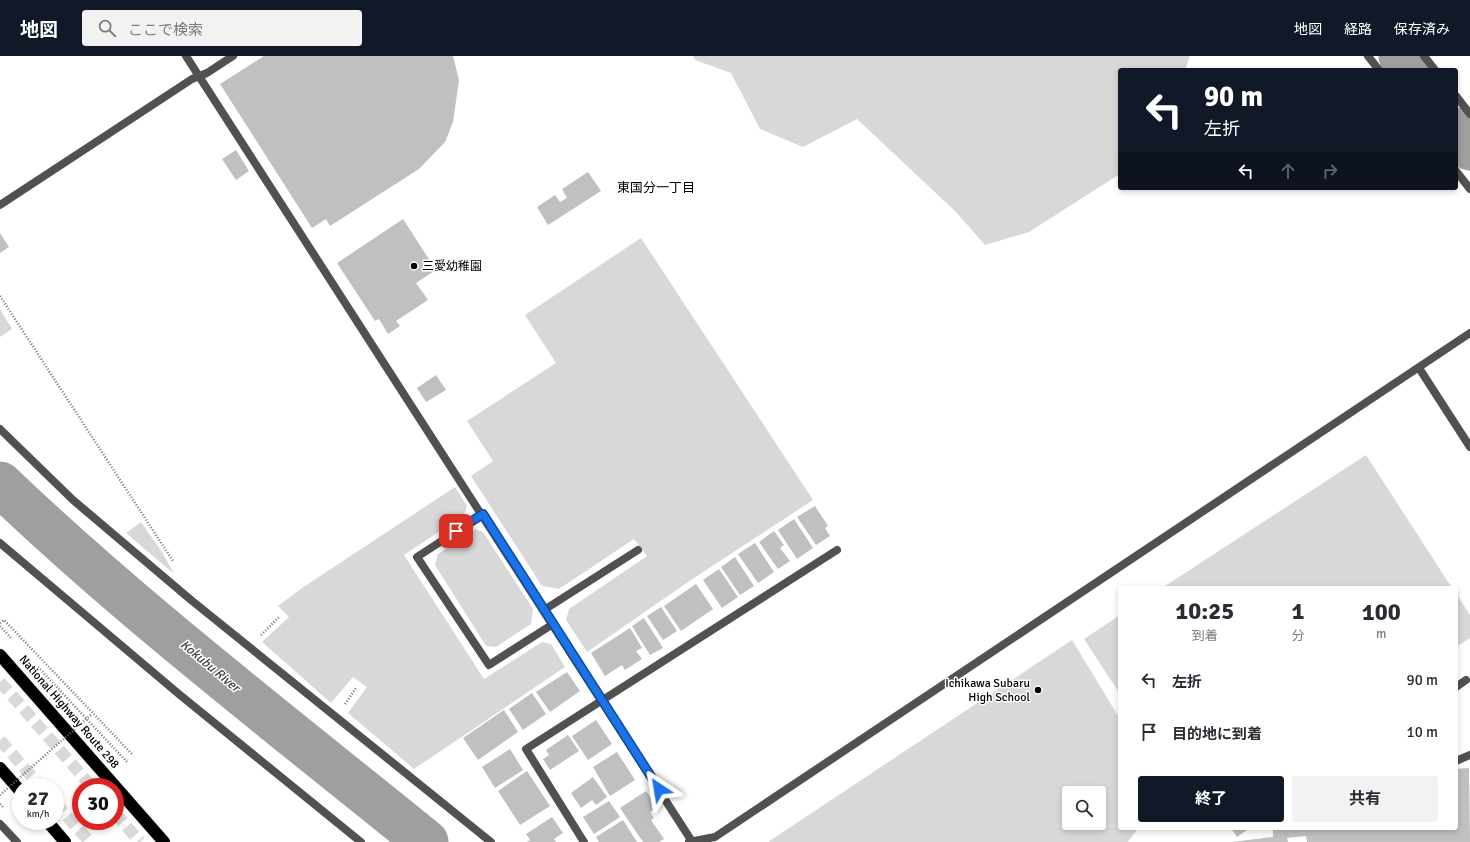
<!DOCTYPE html>
<html lang="ja">
<meta charset="utf-8">
<style>
:root{--surface:#fff;--page:#f2f2f3;--text:#2b2b33;--muted:#7c7c81;--accent:#111827}
body{margin:0;font-family:Signika,"Noto Sans JP",sans-serif;background:var(--page);color:var(--text);height:100vh;display:flex;flex-direction:column;font-size:15px;white-space:nowrap}
*{box-sizing:border-box;margin:0}
p{font-size:13px;color:var(--muted)}
.icon{flex:none;width:22px;height:22px;fill:none;stroke:currentColor;stroke-width:2;stroke-linecap:round;stroke-linejoin:round}
.map{position:relative;flex:1;overflow:hidden}
.drawer{position:absolute;left:1118px;top:530px;width:340px;height:244px;display:flex;flex-direction:column;background:var(--surface);border-radius:4px;box-shadow:0 2px 6px #0003}
.drawer>*{flex:none}
.banner{position:absolute;left:1118px;top:12px;width:340px;height:122px;border-radius:4px;box-shadow:0 2px 6px #0003;background:#111827;color:#fff;overflow:hidden}
.fabs{position:absolute;left:1062px;top:730px;display:grid;gap:8px}
.fabs a{display:grid;place-items:center;width:44px;height:44px;border-radius:4px;background:var(--surface);box-shadow:0 2px 6px #0003;font-size:20px}
.speed{position:absolute;left:12px;top:722px;display:flex;gap:8px;font-size:20px;font-weight:700;text-align:center}
.speed>*{display:grid;place-content:center;width:52px;height:52px;border-radius:50%;background:var(--surface);box-shadow:0 2px 6px #0003;line-height:1}
.speed small{font-size:10px;font-weight:400}
.speed .limit{border:6px solid #d22;background:#fff;color:#111}
.pin{position:absolute;display:grid;place-items:center;width:34px;height:34px;color:#fff;margin:-17px;border-radius:8px;box-shadow:0 2px 6px #0006}
.me{position:absolute;width:44px;margin:-22px;rotate:327deg;stroke-linejoin:round;filter:drop-shadow(0 0 3px #0008)}
.turn{display:flex;align-items:center;gap:14px;height:84px;padding:0 20px;font-size:18px}
.turn .icon{width:52px;height:52px;stroke-width:2.5}
.turn b{display:block;font-size:28px;line-height:34px}
.lanes{display:flex;align-items:center;height:38px;padding:0 20px;background:#0003;justify-content:center;gap:20px;direction:ltr}
.lanes .off{opacity:.35}
.eta{display:flex;justify-content:space-evenly;align-items:center;height:68px;text-align:center}
.eta b{font-size:24px;font-weight:700;line-height:28px}
.cta{display:flex;gap:8px;margin-top:auto;padding:8px 20px}
.cta a{flex:1;height:46px;border-radius:4px;background:var(--accent);color:#fff;font-size:16px;font-weight:700;line-height:46px;text-align:center}
.cta a+a{background:var(--page);color:var(--text)}
ul{padding:0;list-style:none}
li{display:flex;align-items:center;gap:12px;height:52px;padding:0 20px}
li div{flex:1}
li b{display:block;font-size:15px}
li em{font-style:normal}
header{display:flex;align-items:center;gap:24px;box-sizing:border-box;height:56px;padding:0 20px;background:var(--accent);color:#fff}
header strong{font-size:19px}
nav{display:flex;gap:22px;margin-inline-start:auto;font-size:14px}
.search{width:280px;height:36px;background:var(--page);display:flex;align-items:center;gap:10px;box-sizing:border-box;padding:0 14px;border-radius:4px;color:var(--muted);font-size:15px}
.map>svg:first-child{display:block}
</style>
<header>
<strong>地図</strong>
<div class="search"><svg class="icon" aria-label="search" viewBox="0 0 24 24"><circle cx="10" cy="10" r="6"/><path d="M15 15l6 6"/></svg>ここで検索</div>
<nav><a>地図</a><a>経路</a><a>保存済み</a></nav>
</header>
<div class="map">
<svg width="1470" height="786" viewBox="0 0 1470 786">
<rect width="100%" height="100%" fill="#fff"/>
<g fill="#d8d8d8" fill-rule="evenodd">
<path d="M693,0h497l-5,14h-65v104l-91,58 -44,13 -29,-33 -99,-93 -54,28 -43,-18 -29,-56 -36,-13z"/>
<path d="M641,182l172,262 -122,80 -104,72 -21,-32 3,-11 78,-53 -13,-17 -75,50 -17,-3 -71,-110 22,-15 -26,-40 89,-58 -31,-48z"/>
<path d="M0,253l12,20 -12,8z"/>
<path d="M1366,399l86,133h-290z"/>
<path d="M455,431l12,19 -3,9 -60,40 80,124 58,-37 9,2 14,23 -151,102 -66,-56 19,-26 -14,-10 -22,26 -69,-61 27,-25 -11,-11 24,-18z"/>
<path d="M141,466l21,30 12,22 -48,-41z"/>
<path d="M476,473l7,3 50,77 -2,15 -35,23 -10,-1 -51,-81 3,-11z"/>
<path d="M1456,537l14,22v23l-14,9z"/>
<path d="M1120,559v79l-36,-55z"/>
<path d="M1072,584l48,79v109h18l-10,14h-360zM1069,737h30v30h-30z"/>
</g>
<g fill="none" stroke-linecap="round" stroke-linejoin="round">
<g stroke="#9f9f9f" stroke-width="45">
<path d="M1401,0l10,14"/>
<path d="M1456,74l14,18"/>
<path d="M0,428c134,128 282,241 426,358"/>
</g>
</g>
<g fill="#c0c0c0">
<path d="M264,0h189l6,24 -6,42 -8,20 -26,27 -89,57 -4,-7 -14,9 -92,-144z"/>
<path d="M236,94l13,21 -13,9 -14,-21z"/>
<path d="M588,116l13,19 -53,34 -11,-18 18,-12 5,7 7,-4 -5,-9z"/>
<path d="M403,163l33,51 -20,13 12,17 -32,21 4,5 -12,8 -9,-15 -4,2 -38,-58z"/>
<path d="M0,177l9,14 -9,6z"/>
<path d="M436,319l10,15 -20,12 -9,-14z"/>
<path d="M815,450l13,20 -3,2 5,8 -14,9 -19,-28z"/>
<path d="M794,463l19,29 -16,11 -19,-29z"/>
<path d="M774,475l10,14 -4,3 10,13 -12,8 -19,-27z"/>
<path d="M755,487l19,29 -16,11 -20,-29z"/>
<path d="M735,501l19,29 -14,9 -19,-28z"/>
<path d="M719,513l19,28 -16,11 -19,-28z"/>
<path d="M696,528l17,25 -32,22 -17,-25z"/>
<path d="M661,551l16,24 -14,9 -16,-24z"/>
<path d="M644,562l19,30 -13,7 -18,-29z"/>
<path d="M630,572l12,20 -6,3 6,8 -17,11 -3,-5 -17,11 -14,-23z"/>
<path d="M567,616l13,19 -30,21 -14,-20z"/>
<path d="M532,637l14,21 -23,16 -14,-21z"/>
<path d="M504,654l14,22 -40,28 -15,-22z"/>
<path d="M596,664l16,24 -24,16 -16,-24z"/>
<path d="M568,679l11,16 -29,19 -7,-11 6,-4 -3,-5z"/>
<path d="M510,693l13,21 -28,18 -13,-21z"/>
<path d="M617,696l18,28 -25,16 -17,-29z"/>
<path d="M1469,712l1,74h-163l-1,-6 -19,2 1,4h-56l41,-5v-8l13,-1h170v-59z"/>
<path d="M527,715l23,35 -30,19 -22,-34z"/>
<path d="M593,721l14,20 -11,8 -4,-5 -11,8 -10,-15z"/>
<path d="M646,735l11,16 -7,5 4,6 -3,2 13,19 -5,3h-16l-23,-34z"/>
<path d="M609,745l11,16 -26,17 -11,-17z"/>
<path d="M552,761l11,16 -9,6 2,3h-29l3,-2 -4,-6z"/>
<path d="M623,764l14,22h-38l-3,-5z"/>
<path d="M1231,772h19l-13,9z"/>
</g>
<g fill="none" stroke-linecap="round" stroke-linejoin="round">
<g stroke="#d9d9d9" stroke-width="12" stroke-dasharray="12 6" stroke-linecap="butt">
<path d="M0,626l92,105"/>
<path d="M0,684l41,47"/>
<path d="M55,747l35,39"/>
<path d="M115,757l25,29"/>
</g>
<g stroke="#dbdbdb" stroke-width="13">
<g id="highway">
<path d="M0,599l164,187"/>
<path d="M0,712l21,24"/>
<path d="M47,765l18,21"/>
</g>
</g>
<g stroke="#737373" stroke-width="2.5" stroke-dasharray="1 2" stroke-linecap="butt">
<path d="M0,240l173,265"/>
<path d="M0,567l4,-3 128,134"/>
<path d="M0,570l12,13"/>
<path d="M261,579l18,-18"/>
<path d="M38,611l89,95"/>
<path d="M345,648l11,-16"/>
<path d="M0,748l4,4"/>
</g>
<g stroke="#515151" stroke-width="8">
<path d="M1456,631l10,-7"/>
<path d="M1456,705l14,-6"/>
</g>
<g stroke="#515151" stroke-width="8">
<path d="M186,0l505,784"/>
<path d="M1368,0l11,14"/>
<path d="M1424,0l11,14"/>
<path d="M1456,40l14,18"/>
<path d="M1456,115l14,18"/>
<path d="M0,149l192,-126 15,-6 26,-17"/>
<path d="M1419,312l51,79"/>
<path d="M0,373l73,71 118,100 300,242"/>
<path d="M483,458l-66,43 72,108 64,-41"/>
<path d="M0,487l180,152 181,147"/>
<path d="M544,554l94,-60"/>
<path d="M0,768l17,18"/>
<path d="M584,786l-58,-93 311,-199"/>
<path d="M689,786l26,-5 755,-504"/>
</g>
<use href="#highway" stroke="#000" stroke-width="12"/>
<path stroke="#737373" stroke-width="2.5" stroke-dasharray="1 2" stroke-linecap="butt" d="M0,739l92,-81"/>
</g>
<g fill="none" stroke-linecap="round" stroke-linejoin="round">
<g stroke="#114b97" stroke-width="10">
<path id="route" d="M456,475l27,-17 176,275"/>
</g>
<use href="#route" stroke="#1a73e8" stroke-width="7"/>
</g>
<g fill="#000" stroke="#fff" stroke-width="1.5">
<circle cx="414" cy="210" r="4"/>
<circle cx="1038" cy="634" r="4"/>
</g>
<g text-anchor="middle" dominant-baseline="central" stroke-width="3" stroke-linejoin="round" paint-order="stroke">
<g font-size="12" fill="#000" stroke="#fff" text-anchor="start">
<text x="422" y="210">三愛幼稚園</text>
<text x="1030" y="627" text-anchor="end">Ichikawa Subaru<tspan x="1030" dy="14">High School</tspan></text>
</g>
<g font-size="12" fill="#000" stroke="#fff">
<text transform="translate(69 656) rotate(49)">National Highway Route 298</text>
</g>
<g font-size="13" fill="#000" stroke="#fff">
<text x="656" y="132">東国分一丁目</text>
</g>
<g font-size="13" font-style="italic" fill="#404040" stroke="#fff">
<text transform="translate(210 610) rotate(40)">Kokubu River</text>
</g>
</g>
</svg>
<div class="fabs">
<a><svg class="icon" aria-label="search" viewBox="0 0 24 24"><circle cx="10" cy="10" r="6"/><path d="M15 15l6 6"/></svg></a>
</div>
<div class="speed"><div>27<small>km/h</small></div><div class="limit">30</div></div>
<div class="pin" style="left:456px;top:475px;background:#d93025"><svg class="icon" aria-label="arrive" viewBox="0 0 24 24"><path d="M6 21V4h12l-3 4 3 4H6"/></svg></div>
<svg class="me" style="left:659px;top:733px" viewBox="-20 -20 40 40"><path d="M0-17L14 15 0 8-14 15z" fill="#1a73e8" stroke="#fff" stroke-width="4"/></svg>
<div class="banner">
<div class="turn"><svg class="icon" aria-label="left" viewBox="0 0 24 24"><path d="M17 20v-9H6M10 6l-5 5 5 5"/></svg><div><b>90 m</b>左折</div></div>
<div class="lanes"><svg class="icon" aria-label="left" viewBox="0 0 24 24"><path d="M17 20v-9H6M10 6l-5 5 5 5"/></svg><svg class="icon off" aria-label="ahead" viewBox="0 0 24 24"><path d="M12 20V5M6 11l6-6 6 6"/></svg><svg class="icon off" aria-label="right" viewBox="0 0 24 24"><path d="M7 20v-9h11M14 6l5 5-5 5"/></svg></div>
</div>
<section class="drawer">
<div class="eta">
<div><b>10:25</b><p>到着</p></div>
<div><b>1</b><p>分</p></div>
<div><b>100</b><p>m</p></div>
</div>
<ul>
<li><svg class="icon" aria-label="left" viewBox="0 0 24 24"><path d="M17 20v-9H6M10 6l-5 5 5 5"/></svg><div><b>左折</b></div><em>90 m</em></li>
<li><svg class="icon" aria-label="arrive" viewBox="0 0 24 24"><path d="M6 21V4h12l-3 4 3 4H6"/></svg><div><b>目的地に到着</b></div><em>10 m</em></li>
</ul>
<div class="cta"><a>終了</a><a>共有</a></div>
</section>
</div>
